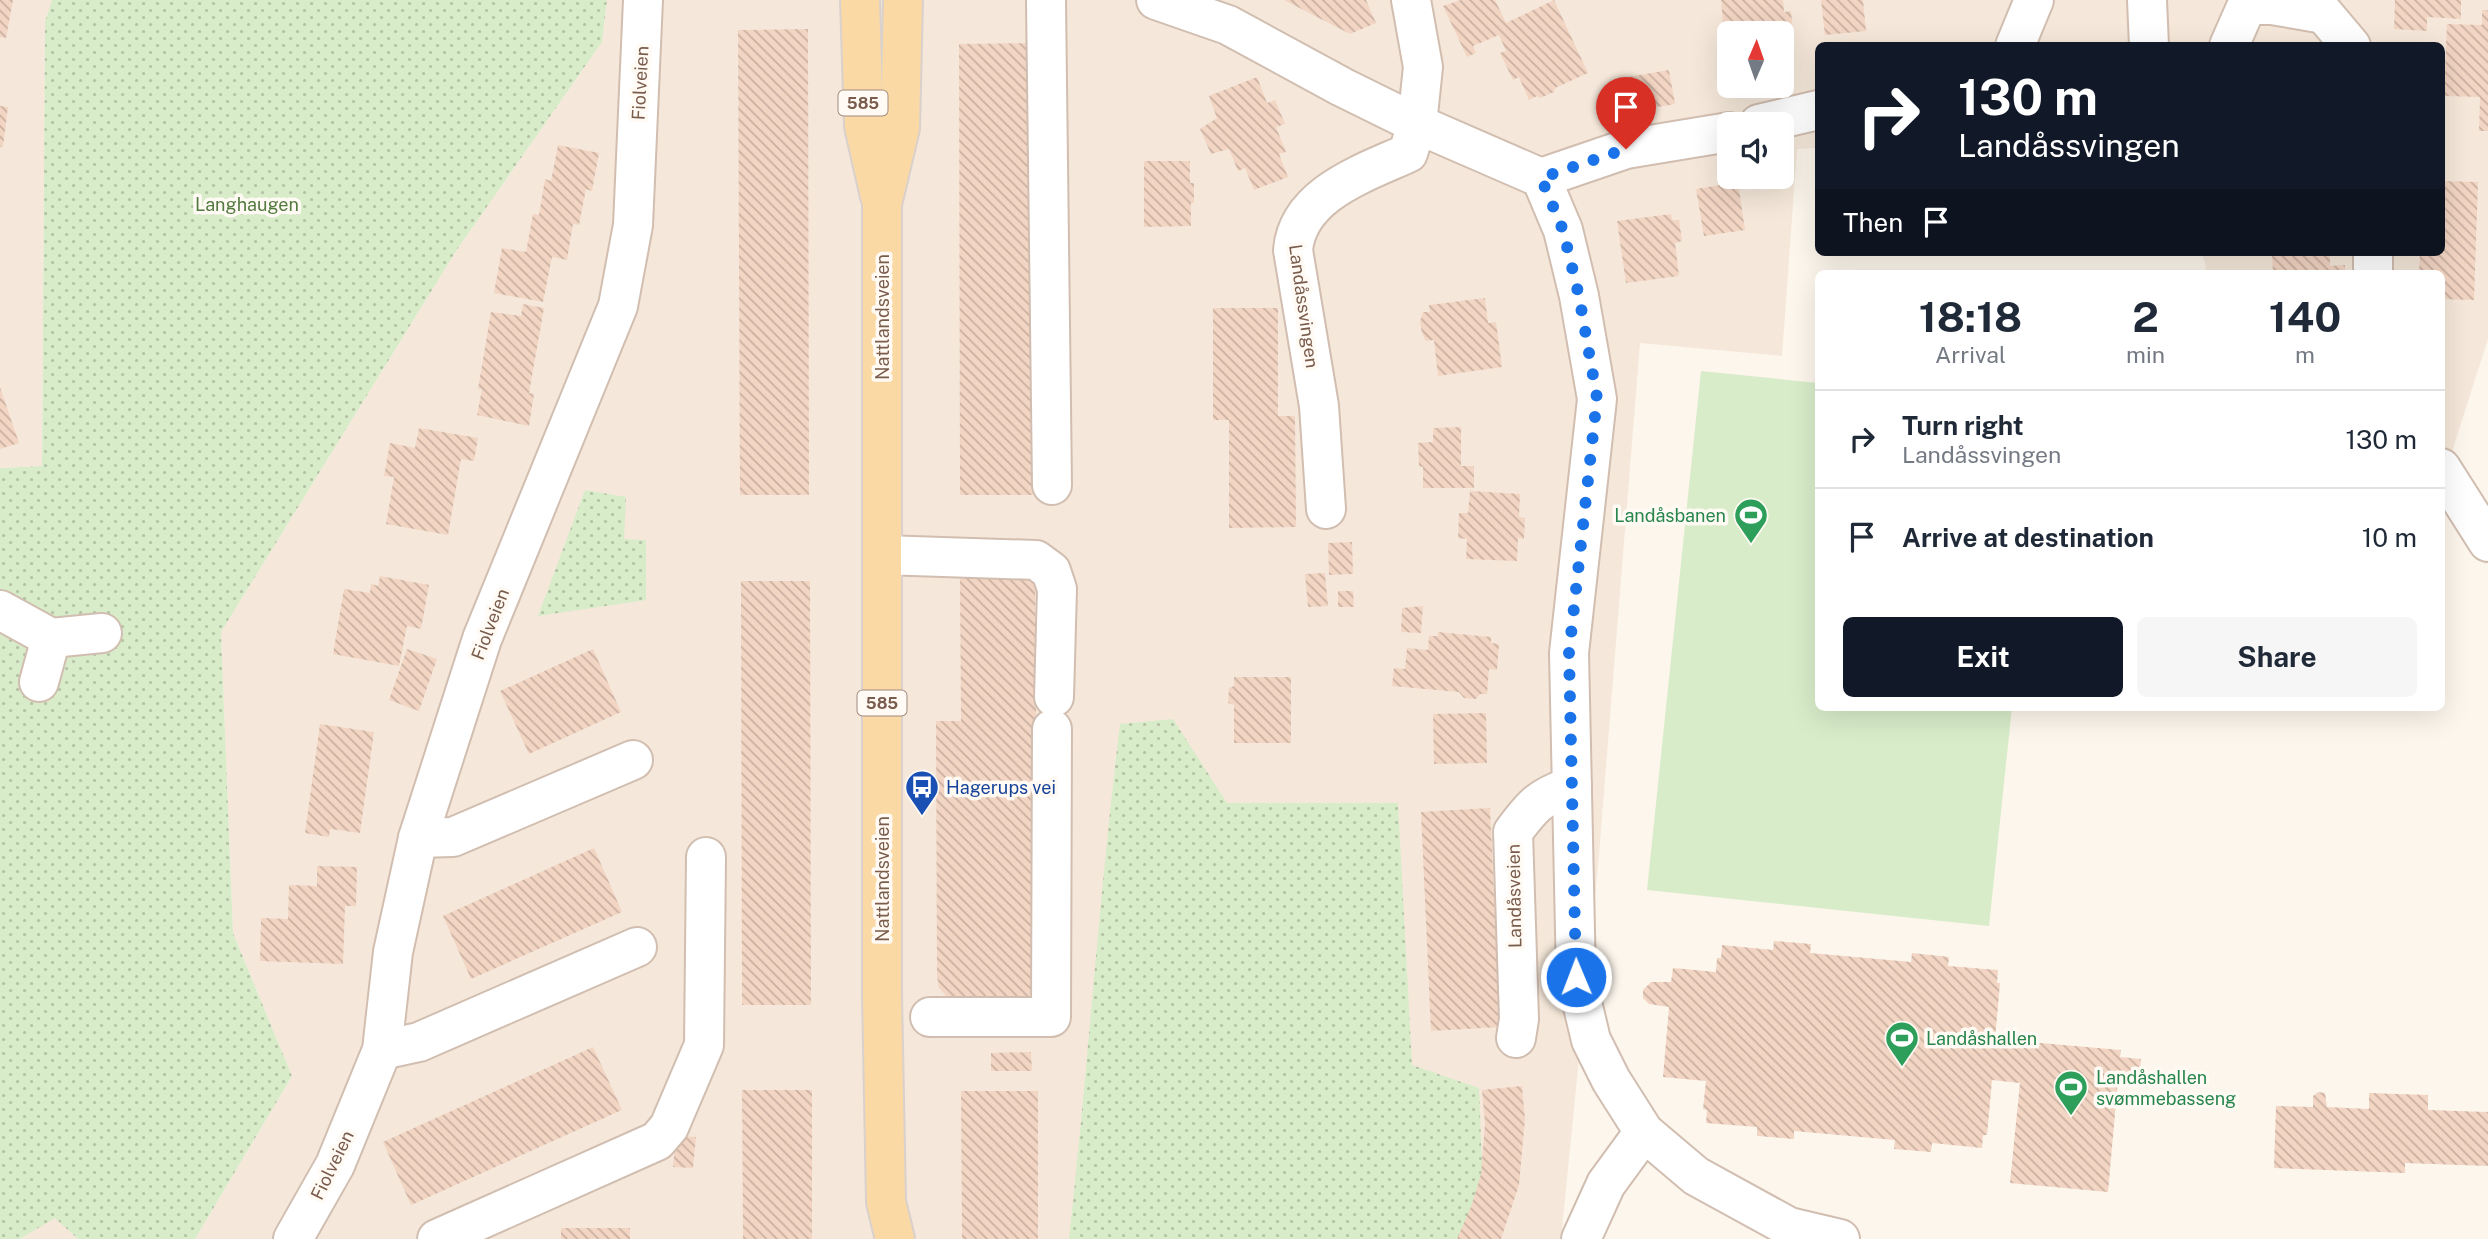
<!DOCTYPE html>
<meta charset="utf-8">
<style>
:root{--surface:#fff;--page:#f6f6f7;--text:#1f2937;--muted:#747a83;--line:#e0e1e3;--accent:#111827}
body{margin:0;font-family:"Public Sans",sans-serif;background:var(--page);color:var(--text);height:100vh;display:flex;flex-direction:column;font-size:26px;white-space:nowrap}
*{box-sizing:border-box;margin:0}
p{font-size:23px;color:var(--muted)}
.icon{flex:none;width:38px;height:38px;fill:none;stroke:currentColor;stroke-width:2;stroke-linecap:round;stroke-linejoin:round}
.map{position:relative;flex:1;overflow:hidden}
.sheet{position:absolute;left:1815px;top:270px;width:630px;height:441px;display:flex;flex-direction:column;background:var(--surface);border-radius:10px;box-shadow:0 7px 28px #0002}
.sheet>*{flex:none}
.hud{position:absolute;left:1815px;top:42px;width:630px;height:214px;border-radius:10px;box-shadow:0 7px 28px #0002;background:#111827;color:#fff;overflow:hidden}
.needle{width:46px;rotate:2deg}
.fabs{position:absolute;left:1717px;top:21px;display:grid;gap:14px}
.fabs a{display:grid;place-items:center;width:77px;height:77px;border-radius:10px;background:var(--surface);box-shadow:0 7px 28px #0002;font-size:35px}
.pin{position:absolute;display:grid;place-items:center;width:60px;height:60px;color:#fff;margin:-72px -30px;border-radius:50% 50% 50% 0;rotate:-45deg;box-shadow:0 0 7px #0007}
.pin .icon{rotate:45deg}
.me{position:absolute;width:77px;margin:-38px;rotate:359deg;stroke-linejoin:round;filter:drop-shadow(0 0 5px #0008)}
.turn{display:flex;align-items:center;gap:24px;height:147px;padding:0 28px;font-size:32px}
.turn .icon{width:91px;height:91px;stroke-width:2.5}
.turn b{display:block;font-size:49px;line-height:60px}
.then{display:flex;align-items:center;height:66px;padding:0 28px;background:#0003;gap:14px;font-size:26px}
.eta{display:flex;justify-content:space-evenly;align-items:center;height:119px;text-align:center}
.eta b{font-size:42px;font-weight:700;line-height:49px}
.button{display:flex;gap:14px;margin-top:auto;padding:14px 28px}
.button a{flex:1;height:80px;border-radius:10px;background:var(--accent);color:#fff;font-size:28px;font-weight:700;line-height:80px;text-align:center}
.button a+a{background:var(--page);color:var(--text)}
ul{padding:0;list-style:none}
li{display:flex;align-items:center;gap:21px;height:98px;padding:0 28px;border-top:2px solid var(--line)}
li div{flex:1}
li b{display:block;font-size:26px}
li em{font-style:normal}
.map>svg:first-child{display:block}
</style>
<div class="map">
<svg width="2488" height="1239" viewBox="0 0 2488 1239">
<defs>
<pattern id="park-dots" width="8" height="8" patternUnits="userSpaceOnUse" patternTransform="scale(1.75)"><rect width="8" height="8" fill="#d8ecc9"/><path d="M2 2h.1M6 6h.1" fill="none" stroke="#b4c2a5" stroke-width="1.8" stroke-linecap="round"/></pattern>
<pattern id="building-back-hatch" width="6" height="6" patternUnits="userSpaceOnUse" patternTransform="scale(1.75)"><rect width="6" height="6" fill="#f3d5c3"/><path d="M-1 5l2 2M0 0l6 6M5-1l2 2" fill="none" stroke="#cab0a1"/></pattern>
</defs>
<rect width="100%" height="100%" fill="#fdf6ec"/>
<g fill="#f5e8da" fill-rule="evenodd">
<path d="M0,0h52l-7,22 -3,444 -42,2z"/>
<path d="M607,0h1881v339l-47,147v-213h-237l2,-7 -5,-14h240v-206h-623v102l-21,1 -15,207 -142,-13 -42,524 -37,372h-1366l97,-163 -59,-143 -12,-301 235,-381 146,-209zM1729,33h53v53h-53zM1729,124h53v53h-53z"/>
<path d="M55,1217l23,22h-58z"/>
</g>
<g fill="url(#park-dots)">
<path d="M52,0h555l-5,42 -146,209 -235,381 12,301 59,143 -97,163h-117l-23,-21 -35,21h-20v-771l42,-2 3,-444z"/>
<path d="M585,490l41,7 -2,42 22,1v60l-108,16z"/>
<path d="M1173,719l54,84h171l14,262 67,23 6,151h-416c19,-172 30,-344 51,-515z"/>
</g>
<path fill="#d8ecc9" d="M1701,371l117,12v324h194l-23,219 -342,-36z"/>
<g fill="url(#building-back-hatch)">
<path d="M0,0h13l-7,38 -6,-1z"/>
<path d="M1284,0h82l10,23 -26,11z"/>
<path d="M1461,0h34l11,23 48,-23 34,73 -33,15 -1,4 -14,6 -3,-2 -8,4 -10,-23 -6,3 -13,-27 6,-2 -7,-16 -26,11 3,7 -9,4 -24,-51z"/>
<path d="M1721,0h62l1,12 7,-1 2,21h-7l2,21 -6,1v-21h-53v25l-3,1z"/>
<path d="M1821,0h42l3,31 -41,4z"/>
<path d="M2395,0h66v19l-34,-2v14l-33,-2z"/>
<path d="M2482,10h6v121h-9l1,-34 -36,-1 3,-72 35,1z"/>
<path d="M808,29l1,466h-69l-2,-465z"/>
<path d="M1034,43l1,452h-75l-1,-451z"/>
<path d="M1669,70l6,34 -41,7 -6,-34z"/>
<path d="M1257,77l10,26 8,-3 10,24 -9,3 10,25 -7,2 9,23 -34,13 -9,-22 -7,3 -9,-22 -18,5 -11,-25 17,-11 -8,-22z"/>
<path d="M0,106l8,1 -5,40h-3z"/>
<path d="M558,145l41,8 -7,38 -6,-2 -7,36 -6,-1 -6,36 -15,-3 -9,45 -49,-9 8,-45 24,4 7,-38 6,1 6,-36 6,2z"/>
<path d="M1144,161h46v22h4v20h-3v23l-47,1z"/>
<path d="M2441,181l37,1 -4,118 -33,-1v-26h-22l1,-21h21z"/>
<path d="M1738,182l7,48 -41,6 -8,-47z"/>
<path d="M1671,214l1,6h7l3,21 -7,2 4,33 -53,7 -9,-62z"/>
<path d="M2330,253v13l15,-1v8h-72l-1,-19z"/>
<path d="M1485,298l3,25 8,-1 6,45 -64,9 -4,-36 -8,1 -4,-8 -2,-11 3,-10h7l-1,-7z"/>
<path d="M523,304l21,4 -15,85 5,1 -5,32 -52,-11 5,-26h-4l13,-77 30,4z"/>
<path d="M1213,308h65v108h17l1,111 -67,1v-108h-16z"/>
<path d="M0,387l19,56 -19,6z"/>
<path d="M1461,427v39h13v22h-51v-21l-4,-1 -1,-23 15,-1v-14z"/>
<path d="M419,428l59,10 -4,23 -13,-2 -13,76 -62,-11 8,-47 -10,-1 6,-33 25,5z"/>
<path d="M1470,491l50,3 -1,23 6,1 -1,21 -6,-1 -1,23 -51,-2 1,-20 -9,-1 1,-25h9z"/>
<path d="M1352,542l1,32 -24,1 -1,-32z"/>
<path d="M960,573h75l3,430 -87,-2 -12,-13 -2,-12 -1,-255h25z"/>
<path d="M1325,573l3,33 -20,1 -3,-33z"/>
<path d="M380,576l49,9 -8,44 -14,-3 -8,40 -66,-12 11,-65 26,4 1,-9 7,2z"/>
<path d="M741,581h69l1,424h-69z"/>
<path d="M1338,591h15l1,16h-16z"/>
<path d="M1423,606l-2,27 -20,-1 1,-24z"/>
<path d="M1438,632l53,5v6l8,1 -2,26 -8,-1 -2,25h-7l-4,5 -12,-1 -5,-6 -67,-6 2,-18 11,1 2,-21 21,2 1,-14h9z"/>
<path d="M407,649l30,10 -18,52 -30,-11z"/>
<path d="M593,649l28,63 -92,42 -29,-63z"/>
<path d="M1234,677h57v66h-57v-38l-6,-2 1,-15 5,-2z"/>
<path d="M1486,713l1,50 -53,1 -1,-50z"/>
<path d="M320,724l54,8 -14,101 -30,-4 -1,8 -24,-4z"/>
<path d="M1490,808l10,219 -69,4 -10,-219z"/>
<path d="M594,848l28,64 -151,67 -28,-63z"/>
<path d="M317,866l40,1 -1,39h-11l-2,58 -83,-3 1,-43 27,1 1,-34 28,1z"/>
<path d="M1774,941l37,3 -1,9 101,9 1,-9 37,4 -1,9 50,4 -1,13h3l-5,56 126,11 -1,7 21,2 -2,23 -21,-2 -10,112 -98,-9 10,-100 -28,-3 -5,55h-4l-1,13 -50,-5 -1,9 -37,-3 1,-9 -101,-9v8l-37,-3v-9l-51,-4 1,-13 -4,-1 3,-28 -43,-4 6,-70 -20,-3 -6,-6v-8l8,-8h20l2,-14 43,4 1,-14h4l1,-13 51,5z"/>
<path d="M593,1047l29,63 -211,95 -28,-63z"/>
<path d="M1031,1052l1,19h-41v-18z"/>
<path d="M1522,1086l3,33 -6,66 -18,54h-44l14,-32 10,-33 4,-51 -3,-33z"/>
<path d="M742,1090h70v149h-69z"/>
<path d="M961,1091h77v148h-76z"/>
<path d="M2318,1092l7,1 2,14 42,2v-16l59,2v15l60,2v54l-83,-3v10l-131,-5 2,-62 37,1v-11z"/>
<path d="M679,1136l17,1 -3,31 -20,-1 2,-20z"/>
<rect x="561" y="1228" width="69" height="11"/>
</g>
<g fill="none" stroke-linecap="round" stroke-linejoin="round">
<g stroke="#d1beb0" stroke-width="42">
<g id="minor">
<path d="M1046,0l6,485"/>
<path d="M1156,0l72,25 114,62 75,37 124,54 85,-29 103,-17"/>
<path d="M2147,0l2,46"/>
<path d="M2015,46l19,-46"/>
<path d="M2229,46l18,-41h25l52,9 27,32"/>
<path d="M1759,124l59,-14"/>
<path d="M1541,178l22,52 16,66 18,103 -28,254 7,324 15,63 20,40 33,52 52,44 93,51 51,12"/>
<path d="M2373,252v21"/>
<path d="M2441,468l47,74"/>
<path d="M1326,509l-7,-103 -26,-156c5,-56 71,-77 115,-97l9,-29 6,-57 -12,-67"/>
<path d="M882,555l154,5 15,11 6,18 -3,108"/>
<path d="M0,610l51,28 51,-5"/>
<path d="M39,682l12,-44"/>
<path d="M418,838l35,-1 180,-77"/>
<path d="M930,1017h121l1,-288"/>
<path d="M1516,1038l3,-19 -6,-187c20,-27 27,-35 59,-46"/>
<path d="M382,1050l37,-8 218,-95"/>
<path d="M293,1239l42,-74 47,-115 11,-98 25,-114 64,-199 136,-333 15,-81 10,-225"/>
<path d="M437,1239l220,-98 12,-14 35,-82 2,-188"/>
<path d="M1581,1239l25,-55 38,-52"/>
</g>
</g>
<g stroke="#dad1cd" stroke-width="42">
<g id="major">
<path d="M860,0l4,126 16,70"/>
<path d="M895,1239l-9,-37 -4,-208v-790l18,-76 3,-128"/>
</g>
</g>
<use href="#minor" stroke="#fff" stroke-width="38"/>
<use href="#major" stroke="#fbd9a5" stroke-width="38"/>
</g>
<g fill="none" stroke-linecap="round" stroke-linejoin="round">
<path stroke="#1a73e8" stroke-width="12" stroke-dasharray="0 21.6" d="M1576,977l-7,-324 28,-255 -18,-102 -16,-66 -22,-52 85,-29"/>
</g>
<defs>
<g id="stadium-pin" transform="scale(1.75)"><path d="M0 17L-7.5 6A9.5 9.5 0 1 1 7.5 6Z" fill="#2e9e5b" stroke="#fffaf3"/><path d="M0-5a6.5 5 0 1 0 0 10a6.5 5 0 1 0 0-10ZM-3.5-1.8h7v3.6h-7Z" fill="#fff"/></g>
<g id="bus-pin" transform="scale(1.75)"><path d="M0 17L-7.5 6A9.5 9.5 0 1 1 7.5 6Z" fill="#1a4fb4" stroke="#fffaf3"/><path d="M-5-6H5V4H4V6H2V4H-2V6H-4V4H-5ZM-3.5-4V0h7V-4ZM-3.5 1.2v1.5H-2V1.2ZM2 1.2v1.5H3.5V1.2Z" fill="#fff"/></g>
</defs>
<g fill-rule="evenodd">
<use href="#stadium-pin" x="1751" y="515"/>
<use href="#bus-pin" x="922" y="787"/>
<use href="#stadium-pin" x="1902" y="1038"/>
<use href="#stadium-pin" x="2071" y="1087"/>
</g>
<g text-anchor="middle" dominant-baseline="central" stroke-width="7" stroke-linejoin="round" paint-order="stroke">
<g fill="#fffaf3" stroke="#a28b7f" stroke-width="2">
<rect x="838.5" y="90.5" width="49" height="25" rx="5"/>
<rect x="857.5" y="690.5" width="49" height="25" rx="5"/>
</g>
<g font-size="16" font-weight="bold" fill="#7a5c4d">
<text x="863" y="103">585</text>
<text x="882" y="703">585</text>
</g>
<g font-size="18" fill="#7a5c4d" stroke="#fffaf3">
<text transform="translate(640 83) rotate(-87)">Fiolveien</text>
<text transform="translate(1304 306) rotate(82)">Landåssvingen</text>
<text transform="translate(882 317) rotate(-90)">Nattlandsveien</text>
<text transform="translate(490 624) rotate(-69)">Fiolveien</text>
<text transform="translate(882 879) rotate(-90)">Nattlandsveien</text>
<text transform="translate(1514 896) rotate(-91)">Landåsveien</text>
<text transform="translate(332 1165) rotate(-64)">Fiolveien</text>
</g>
<g font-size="18" fill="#537a41" stroke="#fffaf3">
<text x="247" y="204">Langhaugen</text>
</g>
<g font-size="18" fill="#27864d" stroke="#fffaf3" text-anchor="start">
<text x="1726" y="515" text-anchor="end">Landåsbanen</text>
<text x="1926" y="1038">Landåshallen</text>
<text x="2096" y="1077">Landåshallen<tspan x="2096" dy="21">svømmebasseng</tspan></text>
</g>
<g font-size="18" fill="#164399" stroke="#fffaf3" text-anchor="start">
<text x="946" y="787">Hagerups vei</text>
</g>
</g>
</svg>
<div class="fabs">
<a><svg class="needle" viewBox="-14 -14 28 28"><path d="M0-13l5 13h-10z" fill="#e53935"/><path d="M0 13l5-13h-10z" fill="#747a83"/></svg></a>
<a><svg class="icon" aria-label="sound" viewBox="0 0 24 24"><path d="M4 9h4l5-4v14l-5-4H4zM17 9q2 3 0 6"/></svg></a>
</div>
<div class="pin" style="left:1626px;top:149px;background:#d93025"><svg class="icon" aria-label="arrive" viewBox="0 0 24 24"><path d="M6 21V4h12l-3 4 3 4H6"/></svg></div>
<svg class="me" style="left:1576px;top:977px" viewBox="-20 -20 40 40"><circle r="17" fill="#1a73e8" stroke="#fff" stroke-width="3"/><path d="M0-11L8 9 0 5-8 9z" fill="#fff"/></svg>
<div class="hud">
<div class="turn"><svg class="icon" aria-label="right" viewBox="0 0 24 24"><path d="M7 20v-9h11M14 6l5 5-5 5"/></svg><div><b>130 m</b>Landåssvingen</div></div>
<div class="then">Then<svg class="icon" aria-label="arrive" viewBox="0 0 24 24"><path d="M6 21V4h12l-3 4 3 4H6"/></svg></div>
</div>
<section class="sheet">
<div class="eta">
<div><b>18:18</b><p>Arrival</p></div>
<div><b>2</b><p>min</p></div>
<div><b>140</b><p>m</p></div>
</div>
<ul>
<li><svg class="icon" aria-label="right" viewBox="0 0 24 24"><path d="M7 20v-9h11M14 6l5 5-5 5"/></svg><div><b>Turn right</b><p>Landåssvingen</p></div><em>130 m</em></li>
<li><svg class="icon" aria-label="arrive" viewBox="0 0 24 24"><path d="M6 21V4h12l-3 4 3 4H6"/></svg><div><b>Arrive at destination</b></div><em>10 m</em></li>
</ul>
<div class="button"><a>Exit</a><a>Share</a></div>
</section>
</div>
